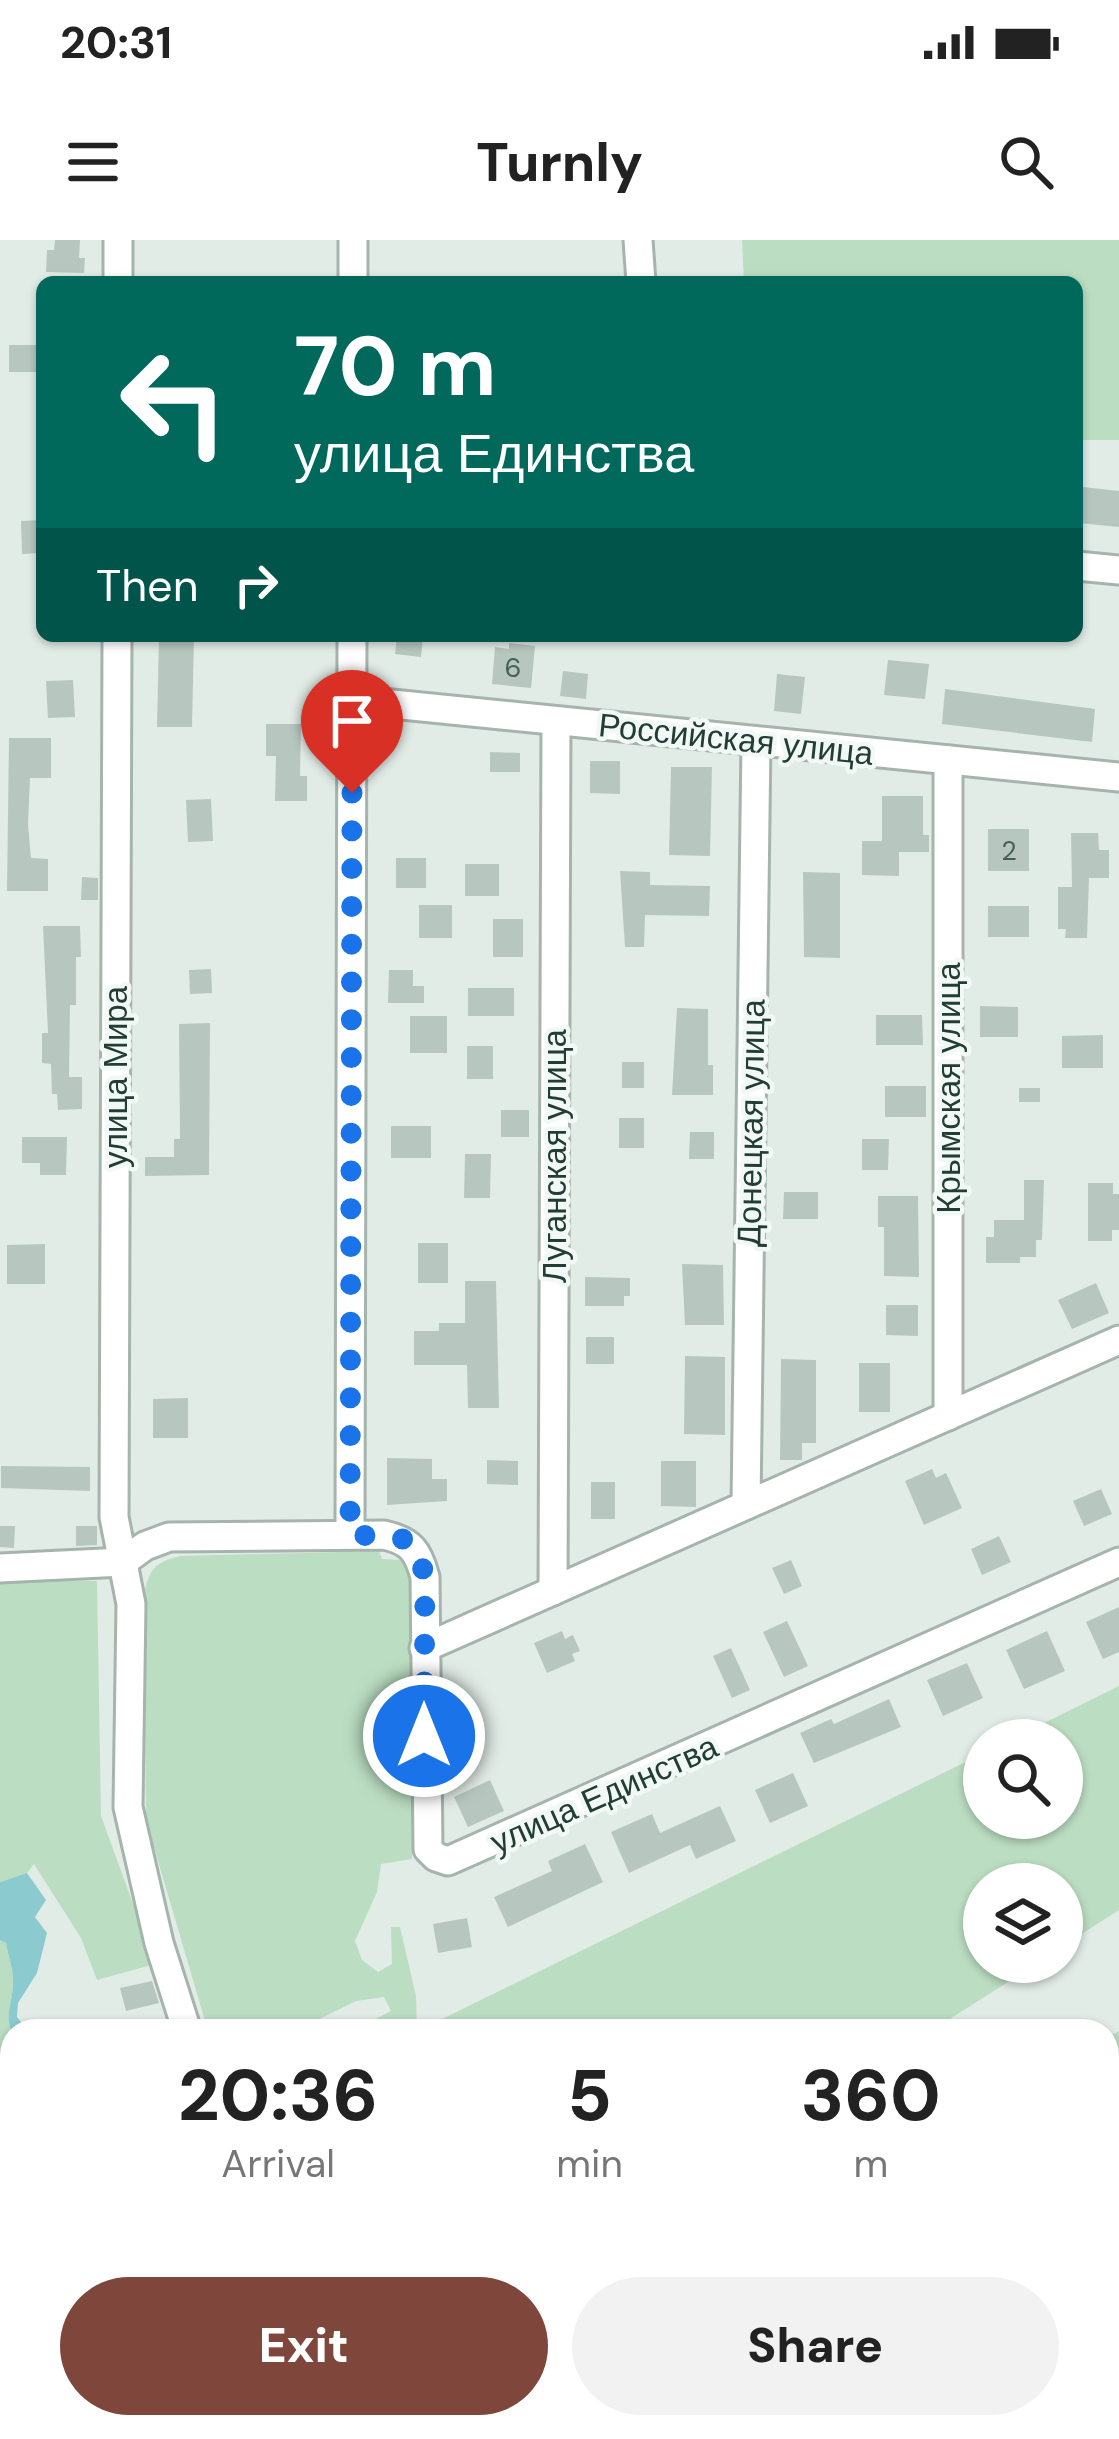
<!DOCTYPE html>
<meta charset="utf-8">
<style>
:root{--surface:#fff;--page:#f2f2f2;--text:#222;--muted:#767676;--accent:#7f473c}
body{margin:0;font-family:"DM Sans",sans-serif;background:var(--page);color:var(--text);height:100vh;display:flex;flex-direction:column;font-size:45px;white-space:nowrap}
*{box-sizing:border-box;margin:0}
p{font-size:39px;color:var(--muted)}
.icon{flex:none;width:66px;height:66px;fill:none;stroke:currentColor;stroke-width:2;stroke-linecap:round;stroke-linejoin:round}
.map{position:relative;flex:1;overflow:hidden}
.details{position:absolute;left:0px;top:1779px;width:1119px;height:420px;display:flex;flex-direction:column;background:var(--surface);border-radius:36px 36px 0 0;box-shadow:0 3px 9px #0004}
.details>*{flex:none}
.banner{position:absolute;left:36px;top:36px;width:1047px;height:366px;border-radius:18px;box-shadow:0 3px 9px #0004;background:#00695c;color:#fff;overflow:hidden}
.buttons{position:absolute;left:963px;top:1479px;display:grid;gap:24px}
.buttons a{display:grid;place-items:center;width:120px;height:120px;border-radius:50%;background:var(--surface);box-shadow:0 3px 9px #0004;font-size:60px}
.pin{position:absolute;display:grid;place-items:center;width:102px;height:102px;color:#fff;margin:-123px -51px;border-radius:50% 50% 50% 0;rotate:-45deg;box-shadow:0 0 12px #0007}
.pin .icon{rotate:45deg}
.me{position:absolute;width:132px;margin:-66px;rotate:0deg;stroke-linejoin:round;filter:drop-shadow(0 0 9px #0008)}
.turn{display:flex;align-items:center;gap:42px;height:252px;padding:0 60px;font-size:54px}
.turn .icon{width:156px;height:156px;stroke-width:2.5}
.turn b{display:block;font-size:84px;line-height:102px}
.then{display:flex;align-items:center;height:114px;padding:0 60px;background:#0003;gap:24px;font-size:45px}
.eta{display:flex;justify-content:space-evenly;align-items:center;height:204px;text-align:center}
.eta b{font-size:72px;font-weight:800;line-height:84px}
.button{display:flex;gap:24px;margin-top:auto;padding:24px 60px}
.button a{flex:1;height:138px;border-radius:72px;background:var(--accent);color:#fff;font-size:48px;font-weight:800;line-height:138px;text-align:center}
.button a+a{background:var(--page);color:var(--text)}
.status{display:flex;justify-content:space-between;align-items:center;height:84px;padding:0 60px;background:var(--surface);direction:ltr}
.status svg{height:33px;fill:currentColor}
header{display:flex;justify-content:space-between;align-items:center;height:156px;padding:0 60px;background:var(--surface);font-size:54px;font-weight:800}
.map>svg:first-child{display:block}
</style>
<div class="status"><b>20:31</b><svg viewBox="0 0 49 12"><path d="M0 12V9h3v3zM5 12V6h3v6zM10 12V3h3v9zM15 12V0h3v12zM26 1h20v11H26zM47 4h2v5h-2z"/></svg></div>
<header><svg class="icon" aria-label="menu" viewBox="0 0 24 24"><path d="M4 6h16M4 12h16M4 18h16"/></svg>Turnly<svg class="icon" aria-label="search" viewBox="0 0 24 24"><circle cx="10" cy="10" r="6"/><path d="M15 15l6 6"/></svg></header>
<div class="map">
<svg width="1119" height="2199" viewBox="0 0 1119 2199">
<rect width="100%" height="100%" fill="#e2ece7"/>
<g fill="#bbddc1">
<path d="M742,0h377v200h-42v-158h-333z"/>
<path d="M379,1311l3,8 21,1 8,23 1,276 -31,5 -4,28 -22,49 7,19 16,12 14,-8 -1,-37h9l16,69 1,35h-65l39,-20 -7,-14 -28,4 -61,30h-87l-62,-211 -2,-223c4,-26 10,-35 36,-41z"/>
<path d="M0,1341h97l4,235 54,148 -58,16 -16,-42 -47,-74 -7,9 -27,9z"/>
<path d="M1119,1446v224l-57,37v-63h-78v78h55l-108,69h-499l6,-10 546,-268v65h78v-78h-52z"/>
<path d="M0,1700l6,3c2,13 8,28 7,40 0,19 -9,32 -1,49v59l-12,2z"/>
<path d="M1119,1791v408h-643l19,-12h612v-389z"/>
<path d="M12,2073v114h86l4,12h-102v-116z"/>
<path d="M167,2187h149l-18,12h-130z"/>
</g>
<g fill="#8bcbd0">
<path d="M27,1633l19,27 -11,17 12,16 -10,40 -19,30 -1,14 11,14 -16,1c-8,-17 1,-30 1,-49 1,-12 -5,-27 -7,-40l-6,-3v-58z"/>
<path d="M12,1851v73l-9,14 -3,19v-104z"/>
</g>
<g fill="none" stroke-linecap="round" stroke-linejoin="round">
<g stroke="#8bcbd0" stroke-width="6">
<path d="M1107,2091l12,-7"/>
<path d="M933,2199l19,-12"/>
</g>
</g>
<g fill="#b7c7bf">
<path d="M55,0h25l-1,18h6l-1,15 -38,-1 1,-22h7z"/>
<rect x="9" y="105" width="33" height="27"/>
<path d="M1083,247l36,4v36l-40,-4z"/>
<path d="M42,280v33l-20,1 -1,-33z"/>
<path d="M159,396h35l-2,91h-35z"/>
<path d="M397,396h26l-2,21 -26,-3z"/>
<path d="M509,403l26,3 -4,42 -39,-4 3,-37 14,2z"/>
<path d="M888,420l41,4 -4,35 -41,-4z"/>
<path d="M563,431l25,3 -2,25 -26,-3z"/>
<path d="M777,434l28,3 -4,37 -27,-3z"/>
<path d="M73,440l2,37 -27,1 -2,-37z"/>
<path d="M945,449l150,20 -3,33 -150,-18z"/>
<path d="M266,484h35l-1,52h7v25h-32l1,-45h-10z"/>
<path d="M9,498h42v40h-21l-2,47 3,33 17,1v32h-41z"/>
<path d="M490,512l30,1v19h-30z"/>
<path d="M590,521h30v33l-30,-1z"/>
<path d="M671,527h41l-2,89 -41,-1z"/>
<path d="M882,556h41v39h6v17h-30v24l-37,-1v-34h20z"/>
<path d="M211,559l2,42 -25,1 -2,-42z"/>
<rect x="988" y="589" width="41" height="42"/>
<path d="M1071,593h27l1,17h10v28h-20l-2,60h-22l1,-9h-8v-42h14z"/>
<rect x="396" y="618" width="30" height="30"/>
<rect x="465" y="624" width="34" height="32"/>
<path d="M620,631l30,1v13l60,1 -1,30 -64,-1 -1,32h-19z"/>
<path d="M803,632l37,1v85l-36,-1z"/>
<path d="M82,637l16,1v22h-17z"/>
<rect x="419" y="665" width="33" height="33"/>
<rect x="988" y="666" width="41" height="31"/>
<rect x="493" y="679" width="30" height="38"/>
<path d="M43,686h37l1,31h-5v48h-6l-1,72h13v32l-24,1 -1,-16h-5l-1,-30 -9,-1v-30h6z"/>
<path d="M211,729l1,24 -22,1 -1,-24z"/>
<path d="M389,730h24v16h11v17h-36z"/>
<rect x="468" y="748" width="46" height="28"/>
<path d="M980,766l38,1v30h-38z"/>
<path d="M677,768l31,1v56h5v30h-41z"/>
<path d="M876,775h46l1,30h-47z"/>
<rect x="410" y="776" width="37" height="37"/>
<path d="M210,783l-1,152 -64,1v-19h29v-18h6l-1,-115z"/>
<path d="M1103,795v33h-41v-32z"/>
<rect x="467" y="806" width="26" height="33"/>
<rect x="622" y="822" width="22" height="26"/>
<rect x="885" y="846" width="41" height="31"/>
<rect x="1019" y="848" width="21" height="14"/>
<rect x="501" y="870" width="28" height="27"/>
<rect x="619" y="878" width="25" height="30"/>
<rect x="391" y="886" width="40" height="32"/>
<path d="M690,892h24v27h-25z"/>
<path d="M22,897h45l-1,38h-26v-12h-18z"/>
<path d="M862,899h27l-1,31h-26z"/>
<path d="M465,914h26l-1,44h-26z"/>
<path d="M1024,940h20l-2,60h-6v17h-16v6h-34v-26h8v-17h30z"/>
<path d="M1088,943h25v11h6v36h-7v11h-24z"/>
<path d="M784,952h34v27h-35z"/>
<path d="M878,956h40l1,81 -35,-1v-49h-6z"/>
<rect x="418" y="1003" width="30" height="40"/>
<path d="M45,1004v40h-38v-39z"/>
<path d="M682,1024l41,1 1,60h-39z"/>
<path d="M585,1037l45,1v18h-6v10h-39z"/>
<path d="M465,1041h31l3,127h-31l-1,-43h-53v-34h25v-8h26z"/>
<path d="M1096,1043l13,30 -37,16 -14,-29z"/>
<path d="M886,1065h32v31l-32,-1z"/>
<rect x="586" y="1097" width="28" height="27"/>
<path d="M685,1116l40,1v78l-41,-1z"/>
<path d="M781,1119l35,1v83h-14v17h-22z"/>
<rect x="859" y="1123" width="31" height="49"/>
<path d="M188,1158v40h-35v-39z"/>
<path d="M387,1218l45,1v20h15v22l-60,4z"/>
<path d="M487,1220l31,1v24l-31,-1z"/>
<path d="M661,1221h35v46l-35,-1z"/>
<path d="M1,1226l89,1v24l-89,-3z"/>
<path d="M932,1229l4,9 10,-5 16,35 -38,17 -19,-44z"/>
<rect x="591" y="1242" width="24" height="37"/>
<path d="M1101,1249l11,25 -28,12 -11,-25z"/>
<path d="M0,1286h15l-1,22 -14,-1z"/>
<path d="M76,1286h21v19l-21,1z"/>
<path d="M999,1296l12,26 -29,13 -11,-26z"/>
<path d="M791,1320l11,26 -18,8 -12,-26z"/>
<path d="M1119,1367v45l-16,7 -17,-37z"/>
<path d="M787,1381l21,45 -24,11 -21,-45z"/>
<path d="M562,1391l3,8 8,-4 7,16 -8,3 3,7 -28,12 -13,-30z"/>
<path d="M1047,1391l18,40 -41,18 -18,-39z"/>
<path d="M731,1408l19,42 -18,8 -19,-42z"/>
<path d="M967,1423l16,35 -40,18 -16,-36z"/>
<path d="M889,1459l12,28 -87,36 -14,-30 31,-14 3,5z"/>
<path d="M793,1533l15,33 -38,17 -15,-33z"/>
<path d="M490,1540l14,31 -36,16 -14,-30z"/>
<path d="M720,1566l16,35 -40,18 -6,-14 -61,28 -18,-41 41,-18 8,19z"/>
<path d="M585,1604l18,38 -95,45 -14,-30 58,-26 -4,-10z"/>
<path d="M467,1678l5,29 -34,6 -5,-29z"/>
<path d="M152,1741l7,22 -33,8 -6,-23z"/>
</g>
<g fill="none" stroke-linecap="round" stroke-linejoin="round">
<g stroke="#a5b4ad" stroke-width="33">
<g id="minor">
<path d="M638,0l3,42"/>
<path d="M118,42v-42"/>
<path d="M353,42v-42"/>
<path d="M1077,326l42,4"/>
<path d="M117,396l-3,881 17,87 -3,203 31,136 28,88"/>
<path d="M352,460l767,77"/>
<path d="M948,1176v-656"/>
<path d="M746,1265l10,-764"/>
<path d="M350,1295l2,-899"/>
<path d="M0,1328l123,-6 22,-16 24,-9 215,-2c27,6 34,16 41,42l3,272 8,8 12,4 671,-299"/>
<path d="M553,1351l3,-870"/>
<path d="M424,1408l695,-308"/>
<path d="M0,2007l12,-5"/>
</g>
</g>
<use href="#minor" stroke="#fff" stroke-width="27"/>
</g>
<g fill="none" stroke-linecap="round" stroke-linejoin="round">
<path stroke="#1a73e8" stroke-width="21" stroke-dasharray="0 37.8" d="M352,553l-2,741 53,5 15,13 7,25 -1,159"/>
</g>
<g text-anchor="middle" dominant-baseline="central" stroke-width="9" stroke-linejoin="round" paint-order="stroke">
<g font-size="27" fill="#476056">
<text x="513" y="427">6</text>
<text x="1009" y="610">2</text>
</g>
<g font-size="33" fill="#223d33" stroke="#f2f8f5">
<text transform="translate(736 499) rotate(6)">Российская улица</text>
<text transform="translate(115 837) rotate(-90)">улица Мира</text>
<text transform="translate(948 848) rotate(-90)">Крымская улица</text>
<text transform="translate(751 883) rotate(-89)">Донецкая улица</text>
<text transform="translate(554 916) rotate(-90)">Луганская улица</text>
<text transform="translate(604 1554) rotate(-24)">улица Единства</text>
</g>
</g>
</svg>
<div class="buttons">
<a><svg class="icon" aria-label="search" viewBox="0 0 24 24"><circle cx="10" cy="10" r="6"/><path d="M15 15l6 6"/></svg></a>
<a><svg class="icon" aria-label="layers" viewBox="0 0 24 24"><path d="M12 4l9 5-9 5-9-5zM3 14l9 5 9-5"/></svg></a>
</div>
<div class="pin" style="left:352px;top:553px;background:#d93025"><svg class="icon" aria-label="arrive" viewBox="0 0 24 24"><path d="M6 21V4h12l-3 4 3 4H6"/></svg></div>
<svg class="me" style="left:424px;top:1496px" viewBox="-20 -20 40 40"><circle r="17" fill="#1a73e8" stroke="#fff" stroke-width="3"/><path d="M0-11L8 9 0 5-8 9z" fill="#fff"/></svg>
<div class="banner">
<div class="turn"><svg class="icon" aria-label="left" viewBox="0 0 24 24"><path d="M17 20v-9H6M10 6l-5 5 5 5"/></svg><div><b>70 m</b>улица Единства</div></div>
<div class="then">Then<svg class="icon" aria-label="right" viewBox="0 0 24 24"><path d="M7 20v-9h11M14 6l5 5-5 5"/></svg></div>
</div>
<section class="details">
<div class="eta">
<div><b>20:36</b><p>Arrival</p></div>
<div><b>5</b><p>min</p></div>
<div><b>360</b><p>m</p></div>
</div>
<div class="button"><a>Exit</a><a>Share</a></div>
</section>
</div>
